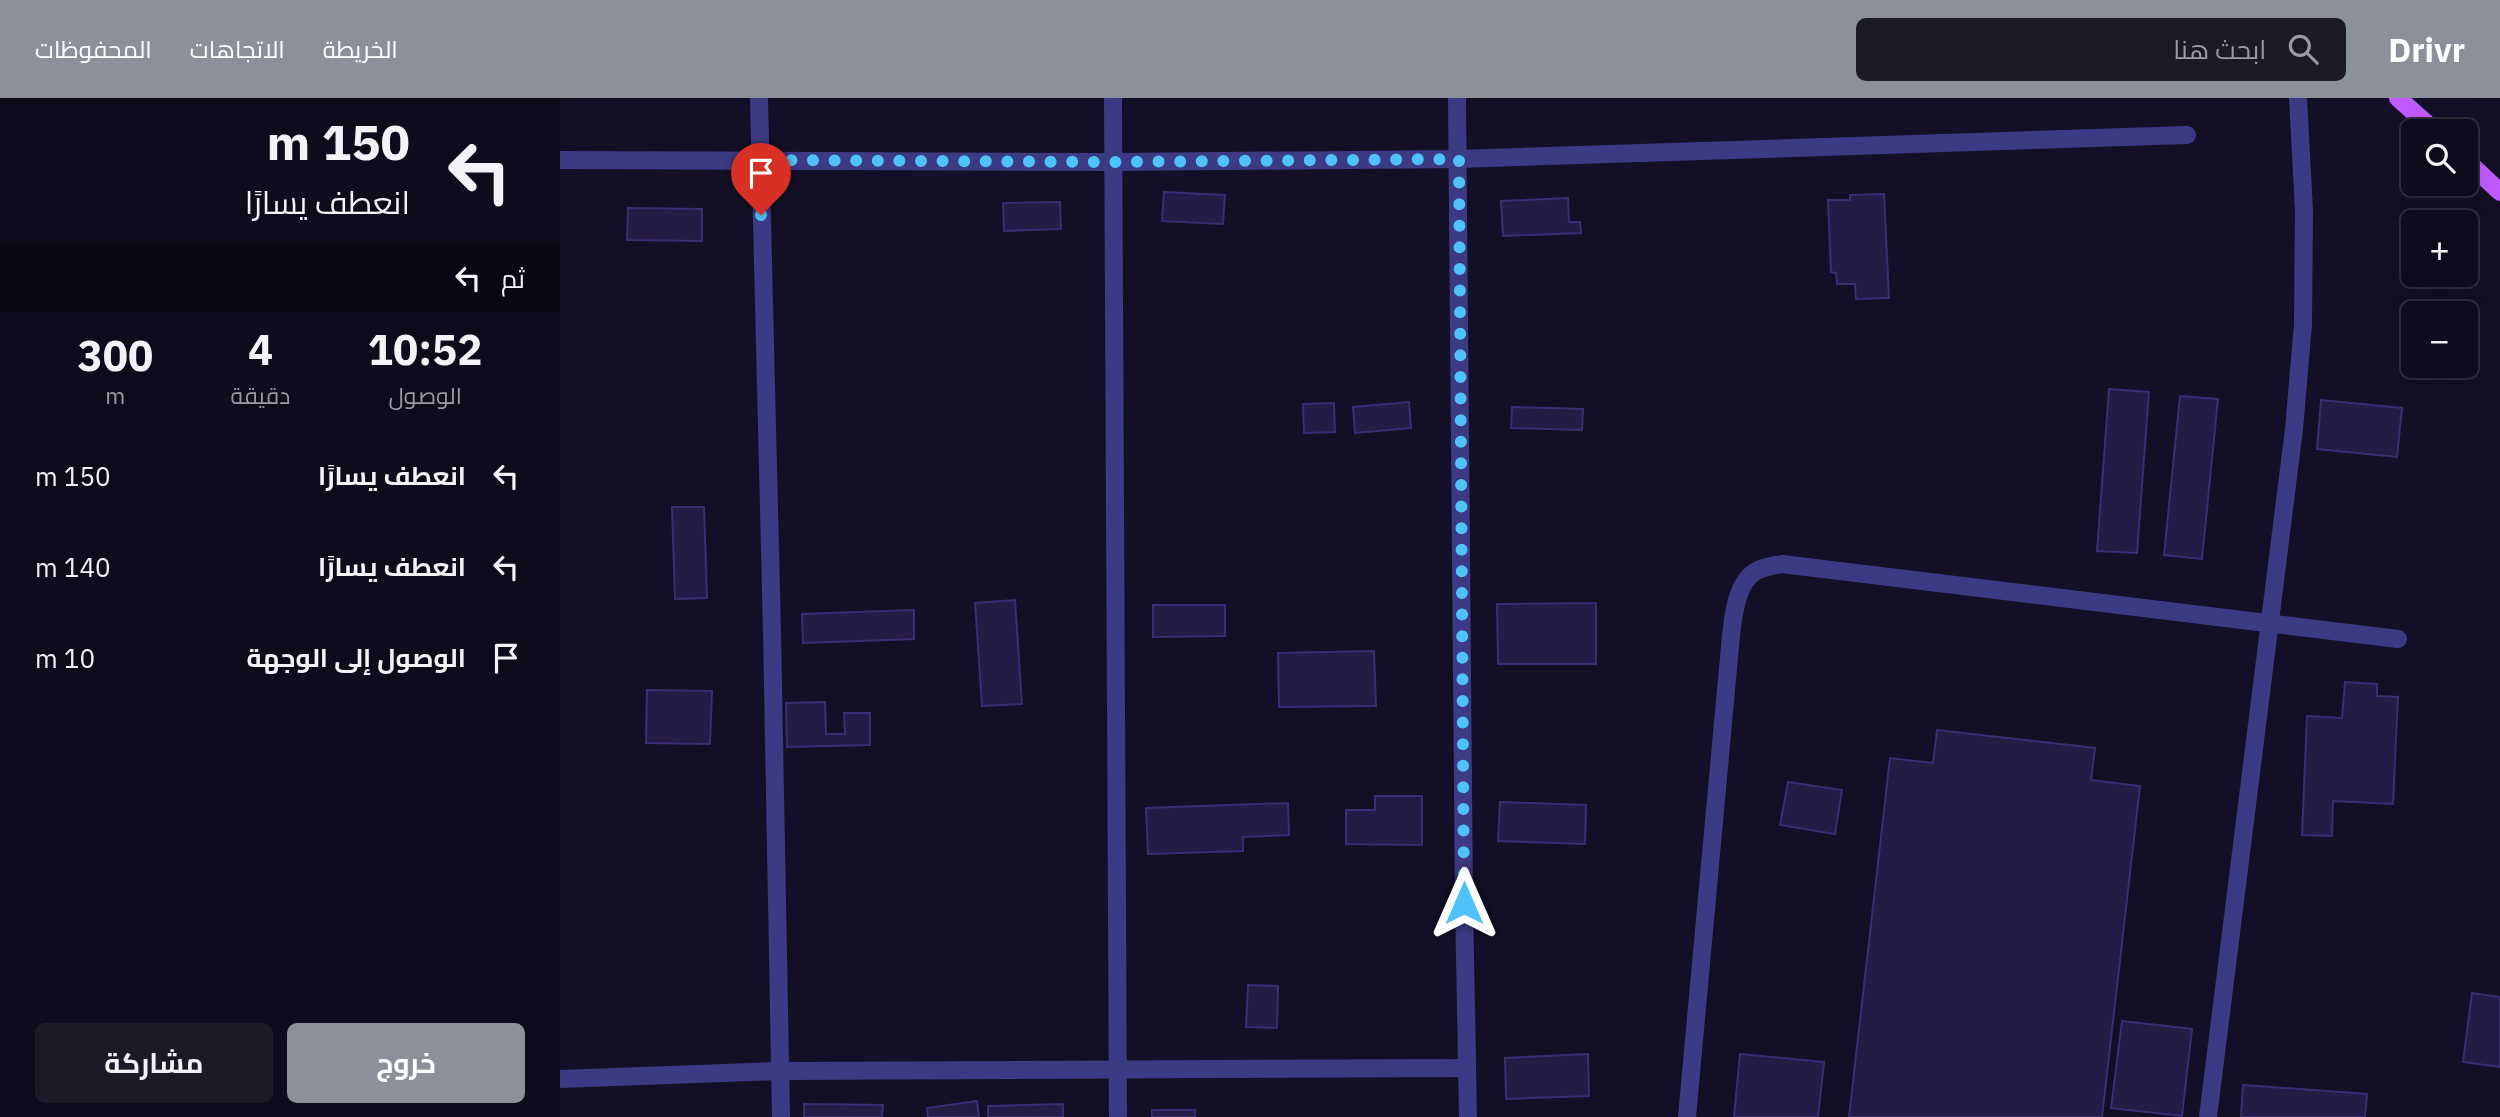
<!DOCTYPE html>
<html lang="ar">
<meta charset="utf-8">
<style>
:root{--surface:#0e0b1c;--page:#1c1929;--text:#f1f3f6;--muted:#9b9ba3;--line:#2e2b3b;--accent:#8c9099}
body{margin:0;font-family:"IBM Plex Sans",Cairo,sans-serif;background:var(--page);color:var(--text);direction:rtl;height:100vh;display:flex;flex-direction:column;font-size:26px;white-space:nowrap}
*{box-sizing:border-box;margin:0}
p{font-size:23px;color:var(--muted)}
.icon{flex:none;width:38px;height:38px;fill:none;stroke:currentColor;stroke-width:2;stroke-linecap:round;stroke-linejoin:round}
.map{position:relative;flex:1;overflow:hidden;direction:ltr}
.sheet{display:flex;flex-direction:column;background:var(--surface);width:560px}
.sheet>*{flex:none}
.hud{background:#0e0b1c;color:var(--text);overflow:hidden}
.controls{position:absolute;left:1841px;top:21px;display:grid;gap:14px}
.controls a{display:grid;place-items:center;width:77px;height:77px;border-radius:10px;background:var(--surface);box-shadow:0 7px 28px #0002,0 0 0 2px var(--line);font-size:35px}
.pin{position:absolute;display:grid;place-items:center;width:60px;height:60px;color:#fff;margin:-72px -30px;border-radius:50% 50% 50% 0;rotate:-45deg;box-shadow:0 0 7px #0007}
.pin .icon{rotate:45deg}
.me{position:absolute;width:77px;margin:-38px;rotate:0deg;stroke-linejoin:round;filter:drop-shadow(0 0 5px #0008)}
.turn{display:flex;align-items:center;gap:24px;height:147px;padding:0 35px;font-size:32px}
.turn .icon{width:91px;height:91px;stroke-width:2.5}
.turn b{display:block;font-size:49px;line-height:60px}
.then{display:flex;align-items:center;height:66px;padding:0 35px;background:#0003;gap:14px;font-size:26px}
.eta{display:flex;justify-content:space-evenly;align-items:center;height:119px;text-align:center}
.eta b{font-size:42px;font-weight:700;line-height:49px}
.cta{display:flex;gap:14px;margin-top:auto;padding:14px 35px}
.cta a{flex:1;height:80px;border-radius:10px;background:var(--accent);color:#fff;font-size:28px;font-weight:700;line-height:80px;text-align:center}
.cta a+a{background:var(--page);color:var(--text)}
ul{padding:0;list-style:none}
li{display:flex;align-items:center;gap:21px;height:91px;padding:0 35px}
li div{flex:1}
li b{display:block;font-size:26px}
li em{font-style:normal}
header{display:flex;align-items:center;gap:42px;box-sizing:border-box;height:98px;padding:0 35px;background:var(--accent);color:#fff}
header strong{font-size:33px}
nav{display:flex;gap:38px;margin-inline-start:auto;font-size:24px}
.search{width:490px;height:63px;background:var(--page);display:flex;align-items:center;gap:18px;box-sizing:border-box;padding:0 24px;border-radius:10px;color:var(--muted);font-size:26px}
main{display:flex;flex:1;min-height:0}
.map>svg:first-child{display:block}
</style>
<header>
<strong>Drivr</strong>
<div class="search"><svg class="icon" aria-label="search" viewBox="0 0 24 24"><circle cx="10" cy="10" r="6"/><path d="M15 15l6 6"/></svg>ابحث هنا</div>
<nav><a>الخريطة</a><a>الاتجاهات</a><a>المحفوظات</a></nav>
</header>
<main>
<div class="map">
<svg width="1940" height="1019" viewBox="0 0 1940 1019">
<rect width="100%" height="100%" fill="#130f26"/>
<g fill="#241b47" stroke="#3b2d73" stroke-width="2">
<path d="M604,94l61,3 -2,29 -61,-3z"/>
<path d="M1324,96l5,104 -33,1 -1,-15h-18l-1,-11 -5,-1 -3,-72h22v-5z"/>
<path d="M1008,100l1,24h11l1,11 -78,3 -2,-35z"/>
<path d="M500,104l1,27 -57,2 -1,-28z"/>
<path d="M68,110l74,1v32l-75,-1z"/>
<path d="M1549,291l40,3 -12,161 -40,-2z"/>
<path d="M1620,298l38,3 -16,160 -38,-4z"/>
<path d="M1761,302l81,8 -5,49 -80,-8z"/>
<path d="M849,304l2,26 -56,5 -2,-26z"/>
<path d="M774,305l1,29 -31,1 -1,-29z"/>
<path d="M952,309l71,2 -1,21 -71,-2z"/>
<path d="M112,409h32l3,91 -32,1z"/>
<path d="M455,502l7,104 -40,2 -7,-103z"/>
<path d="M1036,505v61h-98l-1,-60z"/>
<path d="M593,507h72v31l-72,1z"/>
<path d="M354,512v29l-111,4 -1,-29z"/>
<path d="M814,553l2,55 -97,1 -1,-54z"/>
<path d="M1785,584l32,2v12l21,1 -5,107 -60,-3 -1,35 -30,-1 5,-119 35,2z"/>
<path d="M87,592l65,1 -2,53 -64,-1z"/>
<path d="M265,604l1,32h19l-1,-21h26v32l-83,2 -1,-44z"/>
<path d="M1377,632l158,18 -4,32 49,6 -38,331h-253l41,-359 43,5z"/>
<path d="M1228,684l54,8 -7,44 -55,-9z"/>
<path d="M815,698h47v49l-76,-1v-34h29z"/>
<path d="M940,704l86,3 -1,39 -87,-3z"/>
<path d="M728,705l1,32 -46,2v14l-95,3 -2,-46z"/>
<path d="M688,887l30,1 -1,42 -31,-1z"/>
<path d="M1912,895l28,4v70l-37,-5z"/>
<path d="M1562,923l70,8 -10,87 -71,-8z"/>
<path d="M1028,956l1,42 -83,3 -1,-41z"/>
<path d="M1180,956l84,8 -6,55h-84z"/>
<path d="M1683,987l124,9 -2,23h-124z"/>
<path d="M417,1003l2,16h-51l-1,-9z"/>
<path d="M244,1006l79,1 -1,12h-78z"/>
<path d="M503,1006v13h-75v-11z"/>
<rect x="592" y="1012" width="43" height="7"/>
</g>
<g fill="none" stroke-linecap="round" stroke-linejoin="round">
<g stroke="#3d3a85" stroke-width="18">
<path d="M199,0l13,534 9,485"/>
<path d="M553,0l5,1019"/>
<path d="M897,0l7,805 4,214"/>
<path d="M0,62l553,2 346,-3 728,-24"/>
<path d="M0,981l219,-8 688,-3"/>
<path d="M1127,1019l41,-449c3,-25 3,-78 24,-94 8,-7 20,-8 30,-10l616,75"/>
<path d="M1648,1019l86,-688 9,-105 1,-113 -6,-113"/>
</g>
<g stroke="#c25bff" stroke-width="18">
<path d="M1838,0l37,33"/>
<path d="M1906,62l34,32"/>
</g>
</g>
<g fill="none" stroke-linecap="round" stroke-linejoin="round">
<path stroke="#4fc3f7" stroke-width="12" stroke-dasharray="0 21.6" d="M201,117l-1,-55 353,2 346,-3 5,744"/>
</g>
</svg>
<div class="controls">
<a><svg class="icon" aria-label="search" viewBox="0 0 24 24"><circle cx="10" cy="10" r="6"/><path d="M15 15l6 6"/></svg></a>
<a>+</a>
<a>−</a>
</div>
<div class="pin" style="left:201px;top:117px;background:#d93025"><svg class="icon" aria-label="arrive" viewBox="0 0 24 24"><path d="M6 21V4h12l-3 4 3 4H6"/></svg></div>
<svg class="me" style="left:904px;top:805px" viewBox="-20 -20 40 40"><path d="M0-17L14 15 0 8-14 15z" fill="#4fc3f7" stroke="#fff" stroke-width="4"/></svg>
</div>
<section class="sheet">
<div class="hud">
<div class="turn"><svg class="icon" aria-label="left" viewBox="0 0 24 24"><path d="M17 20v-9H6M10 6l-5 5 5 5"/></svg><div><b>150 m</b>انعطف يسارًا</div></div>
<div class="then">ثم<svg class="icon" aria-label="left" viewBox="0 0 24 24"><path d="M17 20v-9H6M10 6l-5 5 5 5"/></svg></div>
</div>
<div class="eta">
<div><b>10:52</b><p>الوصول</p></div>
<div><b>4</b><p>دقيقة</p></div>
<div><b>300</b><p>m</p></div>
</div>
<ul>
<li><svg class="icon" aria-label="left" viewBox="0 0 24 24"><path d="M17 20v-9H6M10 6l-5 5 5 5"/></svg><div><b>انعطف يسارًا</b></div><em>150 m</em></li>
<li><svg class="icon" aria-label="left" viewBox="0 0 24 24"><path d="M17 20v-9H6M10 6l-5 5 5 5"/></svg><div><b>انعطف يسارًا</b></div><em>140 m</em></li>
<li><svg class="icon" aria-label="arrive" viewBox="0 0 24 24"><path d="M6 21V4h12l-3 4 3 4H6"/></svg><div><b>الوصول إلى الوجهة</b></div><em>10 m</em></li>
</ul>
<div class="cta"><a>خروج</a><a>مشاركة</a></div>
</section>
</main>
